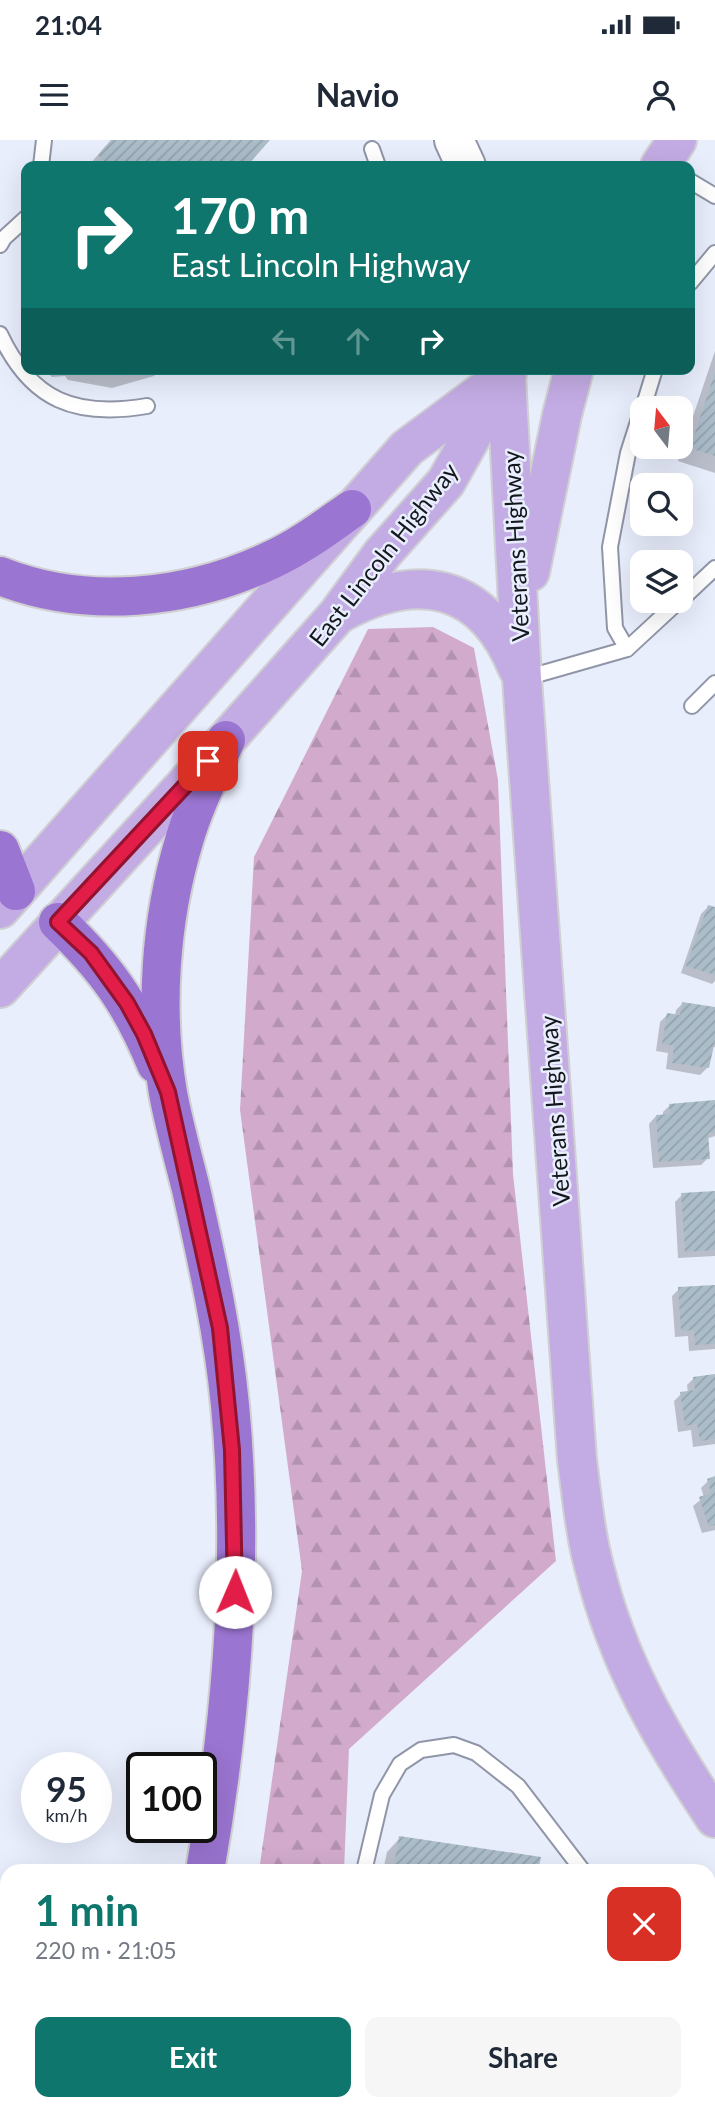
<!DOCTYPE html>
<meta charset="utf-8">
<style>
:root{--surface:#fff;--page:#f6f6f7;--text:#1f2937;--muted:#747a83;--accent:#0f766e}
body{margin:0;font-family:Lato,sans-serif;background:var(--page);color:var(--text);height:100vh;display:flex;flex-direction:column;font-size:26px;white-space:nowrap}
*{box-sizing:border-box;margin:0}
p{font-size:23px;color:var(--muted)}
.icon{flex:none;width:38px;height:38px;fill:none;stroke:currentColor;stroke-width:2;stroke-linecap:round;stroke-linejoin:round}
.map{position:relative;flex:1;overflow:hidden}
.side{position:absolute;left:0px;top:1724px;width:716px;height:247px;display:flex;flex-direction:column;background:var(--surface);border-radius:21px 21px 0 0;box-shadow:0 7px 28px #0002}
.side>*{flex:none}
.guide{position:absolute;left:21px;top:21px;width:674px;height:214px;border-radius:14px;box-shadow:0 7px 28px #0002;background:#0f766e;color:#fff;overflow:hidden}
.needle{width:46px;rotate:344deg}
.fabs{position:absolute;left:630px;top:256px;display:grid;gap:14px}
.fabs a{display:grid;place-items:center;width:63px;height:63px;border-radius:14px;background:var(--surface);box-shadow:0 7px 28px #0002;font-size:35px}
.speed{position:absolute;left:21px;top:1612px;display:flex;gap:14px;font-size:35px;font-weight:700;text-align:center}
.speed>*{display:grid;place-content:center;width:91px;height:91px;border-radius:50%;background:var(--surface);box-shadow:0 7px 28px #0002;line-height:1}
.speed small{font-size:18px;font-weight:400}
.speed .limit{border:4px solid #111;border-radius:10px;background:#fff;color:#111}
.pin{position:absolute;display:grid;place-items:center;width:60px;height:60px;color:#fff;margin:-30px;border-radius:14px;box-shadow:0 4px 10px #0006}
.me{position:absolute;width:77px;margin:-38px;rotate:1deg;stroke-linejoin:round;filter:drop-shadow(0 0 5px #0008)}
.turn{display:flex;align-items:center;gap:24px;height:147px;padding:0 35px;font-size:32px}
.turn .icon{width:91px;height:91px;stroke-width:2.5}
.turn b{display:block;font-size:49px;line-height:60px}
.lanes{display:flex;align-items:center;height:66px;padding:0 35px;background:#0003;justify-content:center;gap:35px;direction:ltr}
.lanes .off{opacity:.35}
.round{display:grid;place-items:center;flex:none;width:74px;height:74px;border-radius:14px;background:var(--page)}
.head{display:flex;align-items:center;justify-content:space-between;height:119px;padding:0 35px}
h1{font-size:42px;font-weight:700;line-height:52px;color:var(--accent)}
.button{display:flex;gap:14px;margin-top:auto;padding:14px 35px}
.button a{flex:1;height:80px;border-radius:14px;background:var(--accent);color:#fff;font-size:28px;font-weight:700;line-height:80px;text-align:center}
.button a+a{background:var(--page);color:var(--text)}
.status{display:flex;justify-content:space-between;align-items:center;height:49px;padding:0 35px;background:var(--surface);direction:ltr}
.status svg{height:19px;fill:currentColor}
header{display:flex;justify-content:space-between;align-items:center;height:91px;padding:0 35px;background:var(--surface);font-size:32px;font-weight:700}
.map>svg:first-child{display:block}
</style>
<div class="status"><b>21:04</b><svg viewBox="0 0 49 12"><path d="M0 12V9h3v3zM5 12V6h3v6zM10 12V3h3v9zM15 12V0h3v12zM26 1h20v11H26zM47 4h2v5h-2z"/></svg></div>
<header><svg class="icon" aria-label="menu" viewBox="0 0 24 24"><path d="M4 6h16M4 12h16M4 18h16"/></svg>Navio<svg class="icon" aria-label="person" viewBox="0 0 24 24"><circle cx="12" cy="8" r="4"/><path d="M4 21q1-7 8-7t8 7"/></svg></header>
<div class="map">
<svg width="715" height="1970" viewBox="0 0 715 1970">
<defs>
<pattern id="forest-firs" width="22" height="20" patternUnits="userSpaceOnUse" patternTransform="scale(1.75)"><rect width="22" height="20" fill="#d2abcc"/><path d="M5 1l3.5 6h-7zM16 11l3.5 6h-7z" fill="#b392af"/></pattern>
<pattern id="building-hatch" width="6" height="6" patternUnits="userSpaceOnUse" patternTransform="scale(1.75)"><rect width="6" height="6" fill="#acbdca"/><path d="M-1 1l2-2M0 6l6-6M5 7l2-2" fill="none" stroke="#93a2ad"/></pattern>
</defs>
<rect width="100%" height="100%" fill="#e9eefd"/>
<g fill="url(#forest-firs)">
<path d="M433,487l41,21 24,132 15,394 43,387 -207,188 -5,122h-85l43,-300 -62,-461 14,-253 114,-228z"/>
<path d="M225,1964h110l-1,6h-110z"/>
</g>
<g fill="#0003">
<path d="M111,0h157l-24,26h-156z"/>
<path d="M26,144v35l-4,-11z"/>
<path d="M715,211v122l-37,-12z"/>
<path d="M43,229h117l-6,7 -42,12 -44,-8 -3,-4 -13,1z"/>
<path d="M708,767l7,2v72l-3,3 -31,-11 20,-59z"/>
<path d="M683,863l32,5v39l-5,1 -3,20 -7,7 -34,-6 2,-16 -12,-2 4,-29 7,-7 8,1 1,-6z"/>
<path d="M715,962v34l-9,3 2,19 -7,7 -48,3 -4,-44 7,-8h7v-4l7,-7z"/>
<path d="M715,1053v63l-37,2 -3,-56 7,-7z"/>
<path d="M715,1146v63l-26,2 -1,-15 -13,1 -3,-41 7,-7z"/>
<path d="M715,1235v69l-22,3 -2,-17 -13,2 -4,-31 7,-7 7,-1 -1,-8 7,-7z"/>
<path d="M715,1338v52l-13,3 -9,-27 11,-9 -3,-9 7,-7z"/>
<path d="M400,1698l136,33h-153l4,-19z"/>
<path d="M339,1964h147v6h-117z"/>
</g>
<g fill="url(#building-hatch)">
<path d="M111,0h159l-23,26h-153l7,-8 -3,-3z"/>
<path d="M98,229h48v1l-20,6z"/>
<path d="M715,232v84l-25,-8z"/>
<path d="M708,765l7,2v68l-29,-9z"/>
<path d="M682,862l33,5v34l-6,27 -37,-5 2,-17 -12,-2 5,-31 13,2z"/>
<path d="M715,960v33h-7l2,26 -51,3 -3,-47 14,-1 -1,-10z"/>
<path d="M715,1051v59l-30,2 -4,-59z"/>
<path d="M715,1145v59l-20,1 -1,-15 -13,1 -3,-44z"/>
<path d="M715,1234v65l-15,2 -3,-17 -12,2 -5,-34 15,-2 -2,-13z"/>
<path d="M715,1336v49l-6,2 -10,-30 12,-4 -4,-14z"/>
<path d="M399,1696l142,21 -3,14h-145z"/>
<path d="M421,1964h67l-1,6h-39z"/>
</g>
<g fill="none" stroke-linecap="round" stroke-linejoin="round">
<g stroke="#9096a8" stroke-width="18">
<g id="service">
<path d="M372,9l6,17"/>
<path d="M41,26l3,-26"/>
<path d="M690,41l25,15"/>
<path d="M0,105l4,-7 22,-20"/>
<path d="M690,143l25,-30"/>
<path d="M0,194c31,67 76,84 147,72"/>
<path d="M643,268l12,-39"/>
<path d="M681,460l34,-32"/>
<path d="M627,509l53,-49"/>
<path d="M522,539l105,-30 -12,-21 -5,-81 18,-94 14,-44"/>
<path d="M692,566l23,-23"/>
<path d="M364,1731l18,-76 18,-31 21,-14 33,-5 22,8 42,33 65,85"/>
<path d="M709,1915l6,9"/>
<path d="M560,1964l2,6"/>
<path d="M325,1970l2,-6"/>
<path d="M633,1970l8,-6"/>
</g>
</g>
<g stroke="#9096a8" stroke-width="42">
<path id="secondary" d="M454,0l12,26"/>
</g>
<g stroke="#d0d0d2" stroke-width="42">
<g id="primary">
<path d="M660,26l17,-26"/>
<path d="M506,235l16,304 55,781c5,37 8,74 18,110 23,93 68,170 120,248"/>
<path d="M530,432l32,-157 12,-46"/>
<path d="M340,473c77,-42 143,-31 178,56"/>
<path d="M0,769l407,-461 89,-66"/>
<path d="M0,848l226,-248 112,-126 44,-60 64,-72 61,-109"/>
</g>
</g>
<g stroke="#d0d0d2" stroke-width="42">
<g id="motorway">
<path d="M0,436c87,34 186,24 271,-16 29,-13 55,-33 81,-51"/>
<path d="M0,710l16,41"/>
<path d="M58,782c48,46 73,81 98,142"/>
<path d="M205,1731c27,-154 40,-310 25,-466 -7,-73 -23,-144 -39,-216 -8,-32 -17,-64 -23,-96 -14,-82 -8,-172 16,-252 10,-35 27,-68 42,-101"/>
<path d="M163,1970l1,-6"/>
</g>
</g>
<use href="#service" stroke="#fff" stroke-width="14"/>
<use href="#secondary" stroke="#fff" stroke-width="38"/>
<use href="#primary" stroke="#c3ace4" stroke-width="38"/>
<use href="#motorway" stroke="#9b75d2" stroke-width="38"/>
</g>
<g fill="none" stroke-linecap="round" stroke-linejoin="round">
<g stroke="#92132f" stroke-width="18">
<path id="route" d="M208,621l-150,161 33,31 36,50 17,31 24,58 52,236 12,122 3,142"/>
</g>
<use href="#route" stroke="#e11d48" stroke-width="12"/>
</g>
<g text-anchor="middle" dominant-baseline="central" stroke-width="5" stroke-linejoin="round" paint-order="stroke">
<g font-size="24" fill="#13161c" stroke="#e9eefd">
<text transform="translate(515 406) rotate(-93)">Veterans Highway</text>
<text transform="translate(383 414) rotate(-52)">East Lincoln Highway</text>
<text transform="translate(554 971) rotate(-94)">Veterans Highway</text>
</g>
</g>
</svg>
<div class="fabs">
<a><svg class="needle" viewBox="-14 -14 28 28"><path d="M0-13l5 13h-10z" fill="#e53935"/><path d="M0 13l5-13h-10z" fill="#747a83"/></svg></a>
<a><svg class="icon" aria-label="search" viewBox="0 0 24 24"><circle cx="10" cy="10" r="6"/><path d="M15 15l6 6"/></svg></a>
<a><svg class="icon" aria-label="layers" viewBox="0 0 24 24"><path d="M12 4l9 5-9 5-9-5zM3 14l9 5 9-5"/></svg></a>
</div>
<div class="speed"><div>95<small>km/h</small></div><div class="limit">100</div></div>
<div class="pin" style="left:208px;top:621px;background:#d93025"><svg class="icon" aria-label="arrive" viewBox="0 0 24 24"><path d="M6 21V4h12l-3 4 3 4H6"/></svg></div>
<svg class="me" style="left:235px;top:1452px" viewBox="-20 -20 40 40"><circle r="19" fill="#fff"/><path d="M0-13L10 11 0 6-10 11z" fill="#e11d48"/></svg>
<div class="guide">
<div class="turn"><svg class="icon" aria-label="right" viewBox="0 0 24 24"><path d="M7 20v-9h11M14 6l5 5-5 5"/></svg><div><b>170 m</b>East Lincoln Highway</div></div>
<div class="lanes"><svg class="icon off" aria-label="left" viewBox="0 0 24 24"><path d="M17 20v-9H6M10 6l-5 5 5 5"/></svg><svg class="icon off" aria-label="ahead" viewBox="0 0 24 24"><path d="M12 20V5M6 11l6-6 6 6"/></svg><svg class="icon" aria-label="right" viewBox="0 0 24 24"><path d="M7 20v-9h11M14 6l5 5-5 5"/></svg></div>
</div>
<section class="side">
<div class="head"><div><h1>1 min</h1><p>220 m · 21:05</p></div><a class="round" style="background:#d93025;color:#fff"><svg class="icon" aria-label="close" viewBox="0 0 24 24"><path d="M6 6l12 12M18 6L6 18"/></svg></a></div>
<div class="button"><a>Exit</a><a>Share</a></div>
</section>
</div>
